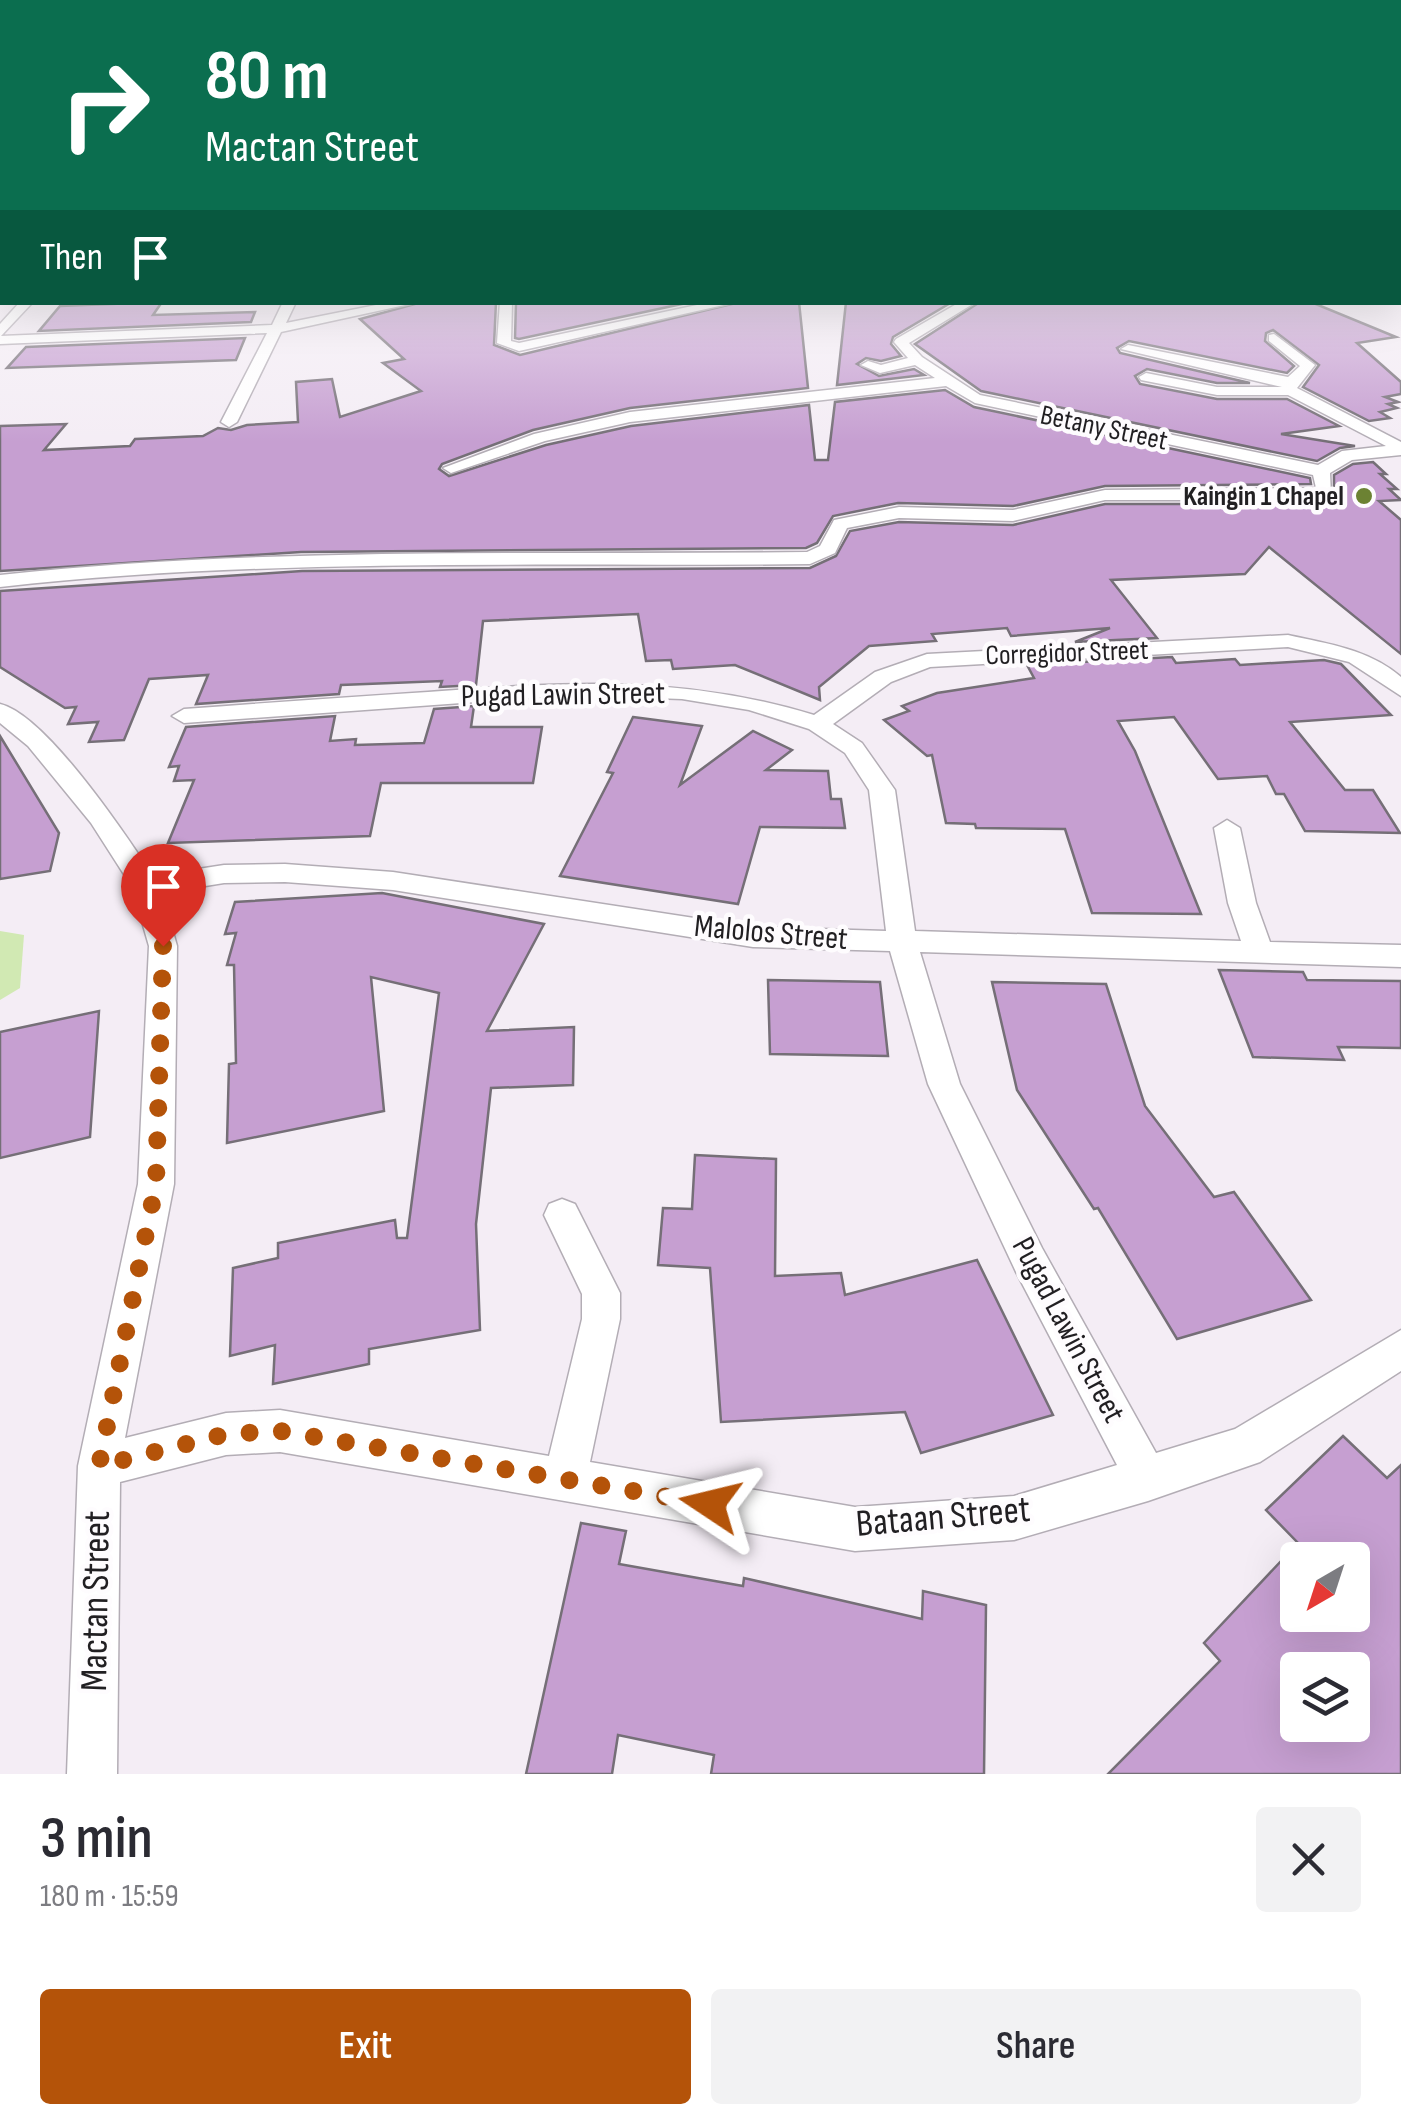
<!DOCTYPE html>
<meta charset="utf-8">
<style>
:root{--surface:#fff;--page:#f2f2f3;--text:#2b2b33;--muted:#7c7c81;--accent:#b45309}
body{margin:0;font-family:"Sofia Sans Condensed",sans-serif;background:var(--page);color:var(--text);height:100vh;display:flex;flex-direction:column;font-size:38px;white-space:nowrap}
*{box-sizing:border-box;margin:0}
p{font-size:32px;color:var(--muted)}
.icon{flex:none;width:55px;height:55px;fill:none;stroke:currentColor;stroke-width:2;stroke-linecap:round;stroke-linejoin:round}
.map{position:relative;height:1774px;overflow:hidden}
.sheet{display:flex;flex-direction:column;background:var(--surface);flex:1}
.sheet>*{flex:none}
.top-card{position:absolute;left:0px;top:0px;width:1402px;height:305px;box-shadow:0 10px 40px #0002;background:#0b6e4f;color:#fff;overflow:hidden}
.needle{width:65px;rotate:219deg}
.tools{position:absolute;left:1280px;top:1542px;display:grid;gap:20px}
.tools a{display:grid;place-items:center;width:90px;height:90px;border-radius:10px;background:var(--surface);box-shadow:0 10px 40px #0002;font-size:50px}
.pin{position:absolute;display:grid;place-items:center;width:85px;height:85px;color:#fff;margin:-102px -42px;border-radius:50% 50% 50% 0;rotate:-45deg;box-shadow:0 0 10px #0007}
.pin .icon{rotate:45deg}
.me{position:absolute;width:110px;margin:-55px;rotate:280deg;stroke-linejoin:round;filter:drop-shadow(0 0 8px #0008)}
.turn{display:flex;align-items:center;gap:35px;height:210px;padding:0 40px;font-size:45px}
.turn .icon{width:130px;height:130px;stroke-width:2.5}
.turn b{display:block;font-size:70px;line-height:85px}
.then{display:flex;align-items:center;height:95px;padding:0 40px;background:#0003;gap:20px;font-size:38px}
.round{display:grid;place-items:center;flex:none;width:105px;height:105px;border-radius:10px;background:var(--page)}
.summary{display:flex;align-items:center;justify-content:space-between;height:170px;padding:0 40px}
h1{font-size:60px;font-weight:600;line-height:75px}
.cta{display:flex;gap:20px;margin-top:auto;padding:20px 40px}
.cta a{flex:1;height:115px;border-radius:10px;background:var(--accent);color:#fff;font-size:40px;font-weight:600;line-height:115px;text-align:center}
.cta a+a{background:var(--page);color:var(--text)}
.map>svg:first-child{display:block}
</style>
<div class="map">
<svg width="1401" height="1774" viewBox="0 0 1401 1774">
<rect width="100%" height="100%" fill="#f4edf5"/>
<path fill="#d1e9b3" d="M0,931l24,4 -4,53 -20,12z"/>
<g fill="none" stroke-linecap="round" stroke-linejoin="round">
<rect fill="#56aab4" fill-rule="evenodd" x="1400" y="267" width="1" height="17"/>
</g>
<g fill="#c69fd1" stroke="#756f77" stroke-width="2.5" fill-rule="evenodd">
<path d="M162,302l-9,13 102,-3 -4,10 -212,9 21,-25z"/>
<path d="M422,302h74l-2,43 26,10 220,-53h59l9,86 -178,20 -97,22 -91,34 -3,5 10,7 97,-31 85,-19 178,-21 6,55h13l7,-58 110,-12 29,17 336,71 1,6 -206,2 -92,20 -115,-3 -65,13 -16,27 -11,5 -505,4 -301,19v-145l66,-2 -22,26 86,-4 5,-7 68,-3 15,-8 13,2 16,-5 51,-3 -2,-40 36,-3 8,38 81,-26 -38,-28 21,-4 -44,-40z"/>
<path d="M516,302h175l-172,37 -4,-1z"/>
<path d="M846,302h106l-59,35 -2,7 10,12 -20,5 -15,-3 -9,6 22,12 35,-7 10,6 -87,10z"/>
<path d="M980,302h331l85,35 -39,6 44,39v12l-16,3 13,5 -10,2 9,4 -17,4 10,6 -21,3 -66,-34 16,-22 -46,-35 -7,3 -1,8 29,25 -7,7 -158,-32 -12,7 3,5 130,30h-33l-70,-14 -12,7 5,8 77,15h70l52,27 -58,8 74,12 -15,2 -23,13 -336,-70 -66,-47z"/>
<path d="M245,338l-9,22 -229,8 19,-21z"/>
<path d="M1373,462l13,12h-6l17,15h-8l12,11 -22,1 22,19v134l-132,-107 -24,27 -134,6 46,58 -82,4 35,-14 -99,8 -4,-8 -75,6 4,7 -67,5 -50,41 1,13 -85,-35 -62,4 -2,-9 -25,1 -8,-47 -155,7 -7,64 -36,2 2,-6 -101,4 -2,9 -143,10 12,-29 -59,4 -25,61 -35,2 9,-20 -30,2 8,-17 -11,1 -65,-41v-76l302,-20 508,-3 26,-12 14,-25 49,-9 114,3 92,-21h208l21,-7v-22l19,-11z"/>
<path d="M1172,657l4,6 59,-4 5,6 84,-5 17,4 50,51 -101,7 55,68h28l27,43 -95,-2 -21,-37h-8l-9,-18 -49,3 -44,-62 -56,4 17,30 66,163 -109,-1 -27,-84 -89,-1 -1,-4 -29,-1 -14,-68 -5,1 -43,-36 25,-9 -7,-5 35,-13 97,-15 -7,-13z"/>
<path d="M474,706l-3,21h71l-9,56h-152l-11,53 -202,7 26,-63 -20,1 5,-15 -10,1 17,-40 149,-11 -5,25 26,-2 -1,6 69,-2 10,-34z"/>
<path d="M633,717l69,9 -22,59 73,-54 39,19 -26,20 62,1 3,28h10l4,29 -85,-1 -22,77 -178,-28 53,-103 -6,-1z"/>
<path d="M0,736l59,97 -9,38 -50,8z"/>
<path d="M382,893l162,31 -57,107 87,-4 -1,58 -82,3 -15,136 4,106 -111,19v15l-96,20 2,-39 -45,11 3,-88 45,-10v-15l117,-23 2,18h10l32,-245 -68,-16 13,134 -157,32 2,-79 7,-1 -2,-98h-7l9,-32 -11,1 10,-32z"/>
<path d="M1219,970l84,2 4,8 94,1v67l-63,-1 6,13 -91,-3z"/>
<path d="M768,980l112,2 8,74 -118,-2z"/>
<path d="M992,982l114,2 39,122 69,91 20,-5 77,108 -134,39 -79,-131 -4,1 -77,-119z"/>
<path d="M99,1011l-9,126 -90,21v-126z"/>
<path d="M695,1155l81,4 -1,117 66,-3 4,22 132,-35 76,155 -132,38 -16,-41 -184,10 -11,-154 -52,-3 5,-57 29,1z"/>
<path d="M1343,1436l44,42 14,-13v309h-293l112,-113 -16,-18 94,-100 -32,-33zM1298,1560h54v55h-54zM1298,1670h54v55h-54z"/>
<path d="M581,1523l45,8 -7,33 124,22 1,-8 178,41 1,-28 63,14 -2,169h-273l3,-19 -96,-20 -6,39h-86z"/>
</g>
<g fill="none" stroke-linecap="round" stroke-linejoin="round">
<g stroke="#b3adb5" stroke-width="4">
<path id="service" d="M0,299h2l2,3 -4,1z"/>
</g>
<g stroke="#b3adb5" stroke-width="3">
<g id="minor">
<rect x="0" y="282" width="2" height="8"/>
<path d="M20,302h13l-32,34 271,-11 11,-23h13l-10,21 105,-21h28l-138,30 -44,90 -8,5 -8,-5 46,-89 -267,11v-20z"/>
<path d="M500,302h12l-1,39 8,2 192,-41h26l-218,49 -22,-8z"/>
<path d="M960,302h16l-67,41 13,14 58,38 338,70 24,-14 44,-5 -98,-51h-71l-76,-15 -2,-3 7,-4 71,14h65l-161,-38 7,-4 160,32 12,-11 -31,-25v-6l5,-1 41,31 -18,23 104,54v13l-49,5 -22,13 1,22 -19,5h-207l-92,21 -114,-3 -52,10 -12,25 -25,11c-267,3 -545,-7 -810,23v-12c266,-29 539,-20 807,-23l13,-6 14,-26 65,-13 114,3 92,-20 211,-2 -3,-13 -338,-72 -29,-17 -316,36 -85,19 -94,32 -8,-5 91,-34 96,-22 305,-34 -20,-13 -35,8 -19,-8 7,-4 13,4 27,-7 -14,-16 2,-3z"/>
<path d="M1288,635c40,9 81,14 113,42v19l-52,-34 -61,-15 -358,20 -39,15 -58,42 29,19 33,47 20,141 326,10 -13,-38 -14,-75 13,-8 13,8 16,75 14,39 131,3v22l-481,-15 40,132 82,164 114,205 79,-24 166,-99v41l-141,91 -112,39 -134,39 -159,11 -575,-99 -54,3 -106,27 -3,292h-50l11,-308 60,-282 11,-238 -17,-59 -41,-64 -63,-77 -28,-23v-19c46,11 126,131 153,172l71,-11 61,-1 108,8 360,55 133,4 -17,-141 -24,-37 -36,-24 -60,-19 -67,-11 -110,-4 -388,28 -12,-7 12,-7c81,-6 163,-12 244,-17 138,-10 251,-18 386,23l61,-43 52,-18zM285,882l108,8 360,57 137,4 38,133 88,188 101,193 -103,31 -159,11 -265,-45 30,-143v-26l-45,-89 -13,-5 -13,5 -5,11 38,79v25l-33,137 -269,-46 -54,3 -101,25 49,-254 3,-238 -15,-53 62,-10z"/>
</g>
</g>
<g stroke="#b3adb5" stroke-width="4">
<g id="tertiary">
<rect x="0" y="206" width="2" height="8"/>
<path d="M1400,263l1,1v10l-1,-1z"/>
</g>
</g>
<use href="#service" fill="#fff" fill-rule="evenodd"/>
<use href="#minor" fill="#fff" fill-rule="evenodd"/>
<use href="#tertiary" fill="#fff" fill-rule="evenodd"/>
</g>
<linearGradient id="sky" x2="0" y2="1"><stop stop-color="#6db0d3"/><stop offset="0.44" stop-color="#faf7fa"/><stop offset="1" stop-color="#faf7fa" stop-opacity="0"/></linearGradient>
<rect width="1401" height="442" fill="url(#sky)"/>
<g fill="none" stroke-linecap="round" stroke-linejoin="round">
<path stroke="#b45309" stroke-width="18" stroke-dasharray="0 32.4" d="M163,946l-7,238 -57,282 127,-32 54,-3 430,73"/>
</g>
<circle fill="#6c8233" stroke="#fefcfe" stroke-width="4" cx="1364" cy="496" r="10"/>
<g text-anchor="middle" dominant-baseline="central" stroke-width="9" stroke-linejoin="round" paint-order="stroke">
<g font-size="28" fill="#211f22" stroke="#fefcfe">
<text transform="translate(1104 428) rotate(12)">Betany Street</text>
<text transform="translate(1067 653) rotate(-2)">Corregidor Street</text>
</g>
<g font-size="28" font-weight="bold" fill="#211f22" stroke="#fefcfe" text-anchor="end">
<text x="1344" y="496">Kaingin 1 Chapel</text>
</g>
<g font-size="32" fill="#211f22" stroke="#fefcfe">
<text transform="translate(563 695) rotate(-1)">Pugad Lawin Street</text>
<text transform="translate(771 933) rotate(5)">Malolos Street</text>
<text transform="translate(1068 1330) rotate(62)">Pugad Lawin Street</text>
</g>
<g font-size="38" fill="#211f22" stroke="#fefcfe">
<text transform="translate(943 1517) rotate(-5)">Bataan Street</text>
<text transform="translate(96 1601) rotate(-89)">Mactan Street</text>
</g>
</g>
</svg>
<div class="tools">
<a><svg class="needle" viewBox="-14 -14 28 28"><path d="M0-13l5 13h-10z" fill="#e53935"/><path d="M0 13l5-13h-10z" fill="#7c7c81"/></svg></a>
<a><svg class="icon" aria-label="layers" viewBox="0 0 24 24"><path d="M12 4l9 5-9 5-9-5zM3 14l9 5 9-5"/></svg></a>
</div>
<div class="pin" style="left:163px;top:946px;background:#d93025"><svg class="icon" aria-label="arrive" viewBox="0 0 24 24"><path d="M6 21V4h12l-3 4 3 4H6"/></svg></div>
<svg class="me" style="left:710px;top:1504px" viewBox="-20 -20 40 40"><path d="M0-17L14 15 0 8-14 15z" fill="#b45309" stroke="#fff" stroke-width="4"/></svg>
<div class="top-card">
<div class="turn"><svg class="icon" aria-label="right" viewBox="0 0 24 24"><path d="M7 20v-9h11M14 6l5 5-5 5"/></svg><div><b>80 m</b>Mactan Street</div></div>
<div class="then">Then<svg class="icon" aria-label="arrive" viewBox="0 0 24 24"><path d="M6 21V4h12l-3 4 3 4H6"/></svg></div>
</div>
</div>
<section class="sheet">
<div class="summary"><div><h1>3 min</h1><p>180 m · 15:59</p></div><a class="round"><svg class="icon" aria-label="close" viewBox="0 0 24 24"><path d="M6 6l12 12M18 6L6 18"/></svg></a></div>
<div class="cta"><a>Exit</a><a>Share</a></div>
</section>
